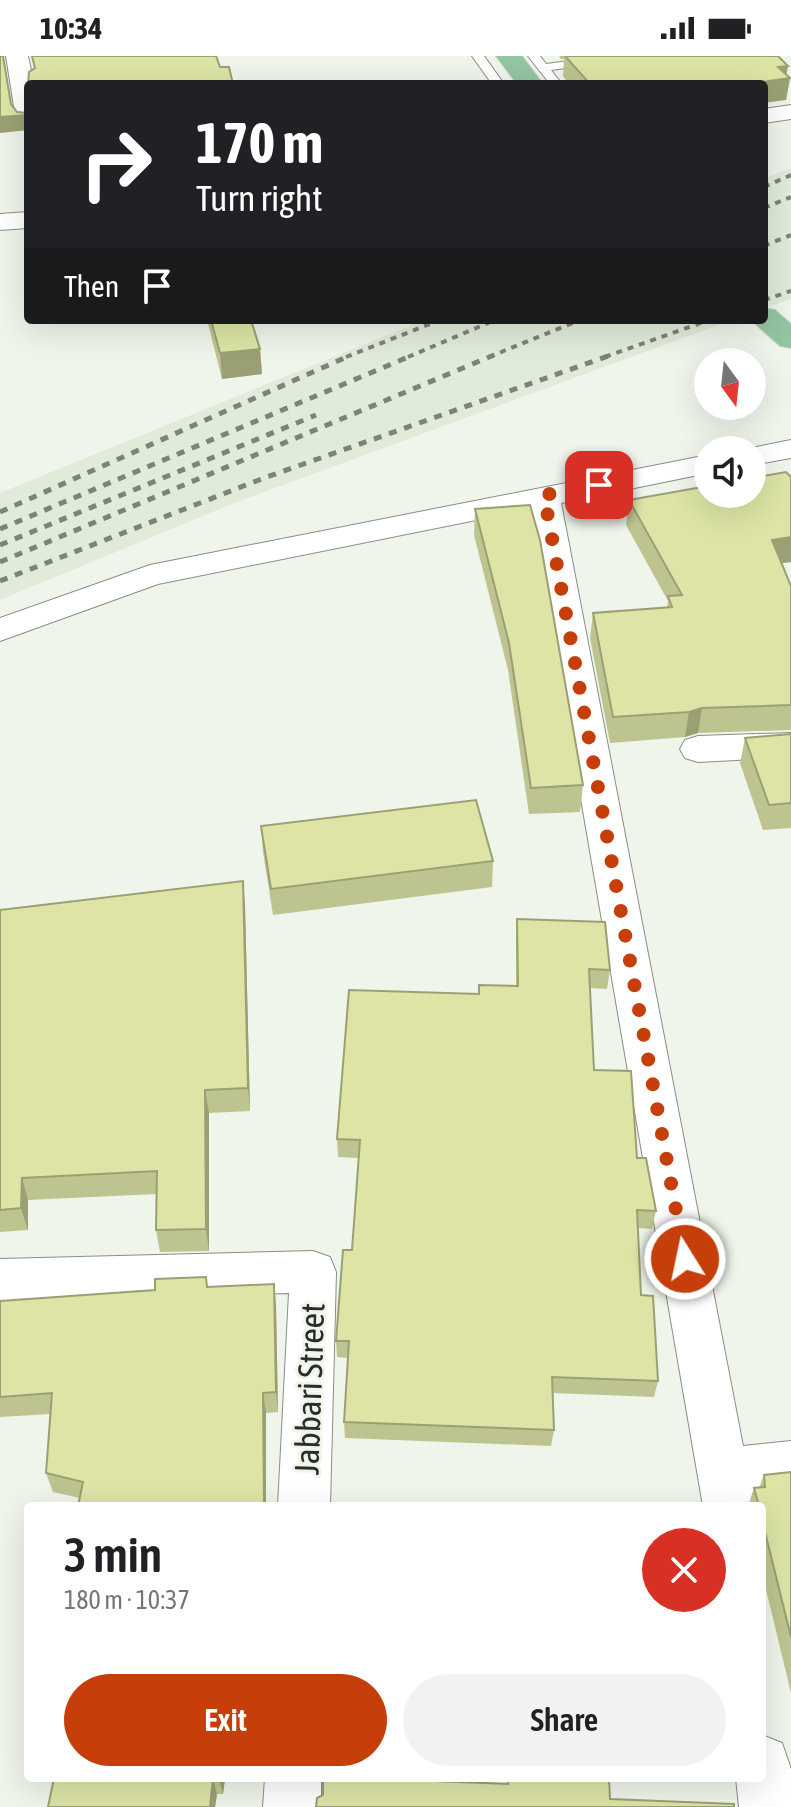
<!DOCTYPE html>
<meta charset="utf-8">
<style>
:root{--surface:#fff;--page:#f2f2f2;--text:#202124;--muted:#757577;--accent:#c63f0a}
body{margin:0;font-family:"Asap Condensed",sans-serif;background:var(--page);color:var(--text);height:100vh;display:flex;flex-direction:column;font-size:30px;white-space:nowrap}
*{box-sizing:border-box;margin:0}
p{font-size:26px;color:var(--muted)}
.icon{flex:none;width:44px;height:44px;fill:none;stroke:currentColor;stroke-width:2;stroke-linecap:round;stroke-linejoin:round}
.map{position:relative;flex:1;overflow:hidden}
.drawer{position:absolute;left:24px;top:1446px;width:742px;height:280px;display:flex;flex-direction:column;background:var(--surface);border-radius:8px;box-shadow:0 8px 32px #0002}
.drawer>*{flex:none}
.hud{position:absolute;left:24px;top:24px;width:744px;height:244px;border-radius:8px;box-shadow:0 8px 32px #0002;background:#202124;color:#fff;overflow:hidden}
.needle{width:52px;rotate:165deg}
.fabs{position:absolute;left:694px;top:292px;display:grid;gap:16px}
.fabs a{display:grid;place-items:center;width:72px;height:72px;border-radius:50%;background:var(--surface);box-shadow:0 8px 32px #0002;font-size:40px}
.pin{position:absolute;display:grid;place-items:center;width:68px;height:68px;color:#fff;margin:-34px;border-radius:16px;box-shadow:0 4px 12px #0006}
.me{position:absolute;width:88px;margin:-44px;rotate:350deg;stroke-linejoin:round;filter:drop-shadow(0 0 6px #0008)}
.turn{display:flex;align-items:center;gap:28px;height:168px;padding:0 40px;font-size:36px}
.turn .icon{width:104px;height:104px;stroke-width:2.5}
.turn b{display:block;font-size:56px;line-height:68px}
.then{display:flex;align-items:center;height:76px;padding:0 40px;background:#0003;gap:16px;font-size:30px}
.round{display:grid;place-items:center;flex:none;width:84px;height:84px;border-radius:42px;background:var(--page)}
.overview{display:flex;align-items:center;justify-content:space-between;height:136px;padding:0 40px}
h1{font-size:48px;font-weight:600;line-height:60px}
.button{display:flex;gap:16px;margin-top:auto;padding:16px 40px}
.button a{flex:1;height:92px;border-radius:48px;background:var(--accent);color:#fff;font-size:32px;font-weight:600;line-height:92px;text-align:center}
.button a+a{background:var(--page);color:var(--text)}
.status{display:flex;justify-content:space-between;align-items:center;height:56px;padding:0 40px;background:var(--surface);direction:ltr}
.status svg{height:22px;fill:currentColor}
.map>svg:first-child{display:block}
</style>
<div class="status"><b>10:34</b><svg viewBox="0 0 49 12"><path d="M0 12V9h3v3zM5 12V6h3v6zM10 12V3h3v9zM15 12V0h3v12zM26 1h20v11H26zM47 4h2v5h-2z"/></svg></div>
<div class="map">
<svg width="791" height="1751" viewBox="0 0 791 1751">
<rect width="100%" height="100%" fill="#eff5ea"/>
<g fill="#e0ebd9">
<path d="M791,112v131l-27,9v-130z"/>
<path d="M424,264h308l-498,183 -234,97v-107z"/>
</g>
<g fill="none" stroke-linecap="round" stroke-linejoin="round">
<g stroke="#888e84" stroke-width="2">
<g id="lane">
<path d="M472,0h12l20,28h-12z"/>
<path d="M528,0h12l6,8 61,-8h32l-6,3 -82,11 11,14h-12z"/>
</g>
</g>
<g stroke="#888e84" stroke-width="2">
<g id="street">
<path d="M6,0h22l6,28h-6v42l-8,-2 -4,-5z"/>
<path d="M791,49v14l-27,4v-14z"/>
<path d="M28,156v16l-28,2v-16z"/>
<path d="M791,384v18l-39,7v-15h-11z"/>
<path d="M708,399v18l-147,30 182,943 48,-5v48l-39,4 3,13h-52l-172,-997 -373,75 -158,57v-23l150,-53z"/>
<path d="M791,677v24l-93,5 -13,-4 -5,-9 5,-9 13,-4z"/>
<path d="M313,1195l17,6 6,15 -6,234h-52l11,-213 -289,8v-42z"/>
<path d="M762,1679l20,8 9,26v38h-52l-3,-29h26z"/>
<path d="M265,1722h56v29h-58z"/>
</g>
</g>
<g stroke="#d0d1d0" stroke-width="2">
<g id="primary">
<path d="M496,0h26l21,28h-26z"/>
<path d="M764,252l11,2 16,14v24l-11,-2 -29,-26h13z"/>
</g>
</g>
<use href="#lane" fill="#fff" fill-rule="evenodd"/>
<use href="#street" fill="#fff" fill-rule="evenodd"/>
<use href="#primary" fill="#92c5a1" fill-rule="evenodd"/>
<g stroke="#7d827b" stroke-width="4" stroke-dasharray="6 6" stroke-linecap="butt">
<path d="M764,131l27,-12"/>
<path d="M764,152l27,-11"/>
<path d="M764,190l27,-11"/>
<path d="M764,244l27,-9"/>
<path d="M346,301l94,-37"/>
<path d="M408,301l87,-37"/>
<path d="M489,301l91,-37"/>
<path d="M605,301l104,-37"/>
</g>
<g stroke="#7d827b" stroke-width="5" stroke-dasharray="8 8" stroke-linecap="butt">
<path d="M0,456l351,-157"/>
<path d="M0,473l413,-174"/>
<path d="M0,489l316,-130"/>
<path d="M0,506l494,-207"/>
<path d="M0,525l264,-103 347,-123"/>
</g>
</g>
<g fill="#bec48f">
<path d="M559,0h219l8,19 4,3 -4,22 -22,-16h-195l-6,-8 1,-17h-3z"/>
<path d="M207,264h44l9,29 2,25 -40,5z"/>
<path d="M629,444l162,62 -9,1 9,23v144l-93,3 -13,4 -75,6 -20,-105 3,-25 74,-6 1,-6 -42,-76z"/>
<path d="M475,453l108,276 -3,27 -51,2 -21,-144 -34,-135z"/>
<path d="M791,678v94l-28,2 -23,-67 5,-25z"/>
<path d="M261,770l232,35 -1,26 -219,28 -10,-63z"/>
<path d="M245,849l5,206 -41,2v138l-49,1 -4,-22v-36l-128,6v30l-28,2v-322z"/>
<path d="M517,863l93,51 -3,19 -17,-1 4,82 43,88 19,53 -4,18 -14,-1 3,67 17,86 -4,16 -101,-4 1,37 -3,16 -206,-8 -1,-16 4,-64 -11,-1 -1,-16 16,-91 7,-92 -21,-1 -1,-18 141,-145 38,-8v-48z"/>
<path d="M208,1231l68,18 2,107 -12,1 -186,85 -27,-6 -7,-19 4,-59 -50,3v-116z"/>
<path d="M791,1416v221l-29,-120v-67h-14l6,-18h5l5,-13z"/>
<path d="M46,1722h179l-2,16h-6l-2,13h-167l5,-27z"/>
</g>
<g fill="#9ba074">
<path d="M788,10l-2,12h4l-4,22 -22,3v-19h-16l30,-17z"/>
<path d="M28,59v15l-28,3v-16z"/>
<path d="M260,293l2,25 -40,5 -2,-26z"/>
<path d="M791,481v25l-24,3 5,-25z"/>
<path d="M702,652l-4,25 -13,4 4,-25z"/>
<path d="M243,825l2,24 5,206 -2,-23z"/>
<path d="M205,1034l4,23v138l-3,-22z"/>
<path d="M22,1122l6,22v30l-7,-22z"/>
<path d="M274,1228l2,21 2,107 -2,-20z"/>
<path d="M263,1337l3,20v93h-2z"/>
<path d="M219,1722h6l-2,16 -4,-15z"/>
<path d="M213,1723l4,15 -2,13h-5z"/>
</g>
<g fill="#dde4a6" stroke="#9ba074" stroke-width="2">
<path d="M0,0h3l8,48 6,8 10,1 1,-17v19l-28,2z"/>
<path d="M32,0h184l4,11h9l4,17h-205l1,-12 6,-4z"/>
<path d="M565,0h213l10,10 -10,1 12,11 -42,6h-158z"/>
<path d="M211,264h40l9,29 -40,4z"/>
<path d="M786,416l5,5v60l-19,3 19,46v119l-89,3 -13,4 -76,5 -20,-104 79,-6 -4,-11 14,-1 -53,-95 79,-14v8h44v-16z"/>
<path d="M530,449l10,35 43,245 -52,3 -22,-145 -34,-134z"/>
<path d="M791,678v69l-22,2 -24,-67z"/>
<path d="M476,744l17,61 -222,28 -10,-63z"/>
<path d="M243,825l5,207 -43,2 1,139 -50,1 1,-59 -135,7 -1,30 -21,2v-300z"/>
<path d="M517,863l88,3 5,48 -21,-1 5,101 37,1 6,87h9l10,53 -19,-1 4,85 12,1 5,85 -106,-4 2,53 -210,-8 5,-81h-13l7,-91h9l8,-110 -23,-1 12,-149 130,4v-9l39,1z"/>
<path d="M206,1221l1,10 67,-3 2,108 -13,1 1,113h-186l5,-24 -37,-9 6,-80 -52,4v-96l155,-11v-11z"/>
<path d="M791,1416v165l-29,-117v-14h-3l-5,-18 11,-1 -1,-12z"/>
<path d="M54,1722h165v1h-6l-3,28h-162z"/>
<path d="M323,1722h37l148,6 1,-6h100l1,21 124,5v3h-418l1,-9 6,-3z"/>
</g>
<g fill="none" stroke-linecap="round" stroke-linejoin="round">
<path stroke="#c63f0a" stroke-width="14" stroke-dasharray="0 25.2" d="M599,429l-55,10 141,764"/>
</g>
<g text-anchor="middle" dominant-baseline="central" stroke-width="6" stroke-linejoin="round" paint-order="stroke">
<g font-size="34" fill="#2a2d29" stroke="#eff5ea">
<text transform="translate(309 1333) rotate(-88)">Jabbari Street</text>
</g>
</g>
</svg>
<div class="fabs">
<a><svg class="needle" viewBox="-14 -14 28 28"><path d="M0-13l5 13h-10z" fill="#e53935"/><path d="M0 13l5-13h-10z" fill="#757577"/></svg></a>
<a><svg class="icon" aria-label="sound" viewBox="0 0 24 24"><path d="M4 9h4l5-4v14l-5-4H4zM17 9q2 3 0 6"/></svg></a>
</div>
<div class="pin" style="left:599px;top:429px;background:#d93025"><svg class="icon" aria-label="arrive" viewBox="0 0 24 24"><path d="M6 21V4h12l-3 4 3 4H6"/></svg></div>
<svg class="me" style="left:685px;top:1203px" viewBox="-20 -20 40 40"><circle r="17" fill="#c63f0a" stroke="#fff" stroke-width="3"/><path d="M0-11L8 9 0 5-8 9z" fill="#fff"/></svg>
<div class="hud">
<div class="turn"><svg class="icon" aria-label="right" viewBox="0 0 24 24"><path d="M7 20v-9h11M14 6l5 5-5 5"/></svg><div><b>170 m</b>Turn right</div></div>
<div class="then">Then<svg class="icon" aria-label="arrive" viewBox="0 0 24 24"><path d="M6 21V4h12l-3 4 3 4H6"/></svg></div>
</div>
<section class="drawer">
<div class="overview"><div><h1>3 min</h1><p>180 m · 10:37</p></div><a class="round" style="background:#d93025;color:#fff"><svg class="icon" aria-label="close" viewBox="0 0 24 24"><path d="M6 6l12 12M18 6L6 18"/></svg></a></div>
<div class="button"><a>Exit</a><a>Share</a></div>
</section>
</div>
